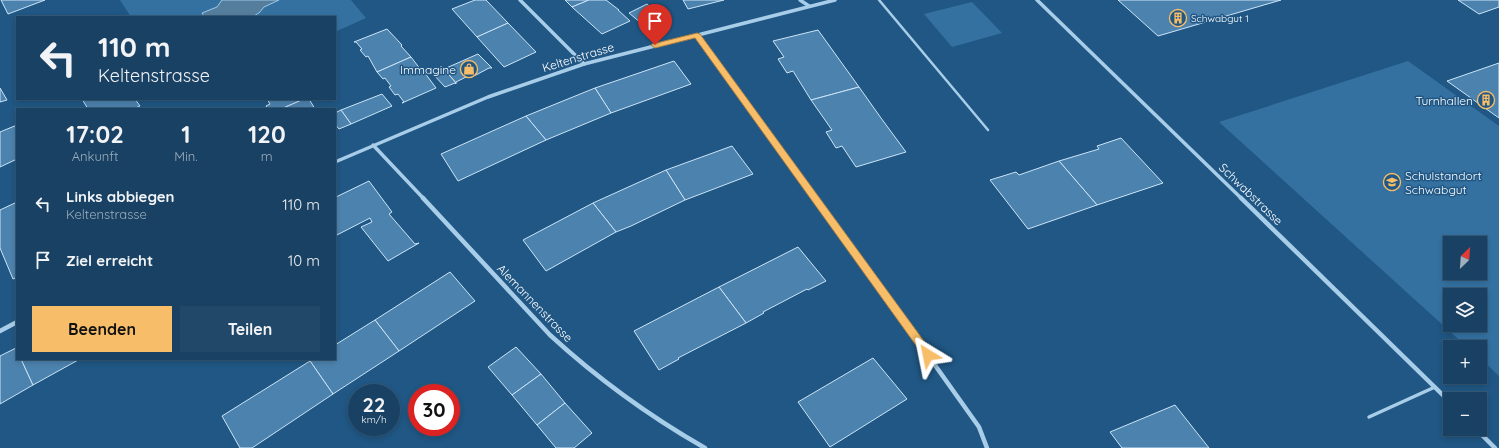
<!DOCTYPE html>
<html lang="de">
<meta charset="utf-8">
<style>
:root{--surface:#184163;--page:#214869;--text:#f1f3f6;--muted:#9fafbe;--line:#365a78;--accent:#f7bd68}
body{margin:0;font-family:Quicksand,sans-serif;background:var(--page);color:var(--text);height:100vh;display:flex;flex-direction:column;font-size:15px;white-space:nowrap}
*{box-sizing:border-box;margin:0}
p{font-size:13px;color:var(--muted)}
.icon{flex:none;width:22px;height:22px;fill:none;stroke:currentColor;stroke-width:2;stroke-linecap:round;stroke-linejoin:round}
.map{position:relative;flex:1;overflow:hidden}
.details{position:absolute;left:16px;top:108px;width:320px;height:252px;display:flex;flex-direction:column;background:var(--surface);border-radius:0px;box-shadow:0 2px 6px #0003,0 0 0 1px var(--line)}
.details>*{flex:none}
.hud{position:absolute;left:16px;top:16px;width:320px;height:84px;border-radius:0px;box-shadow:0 2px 6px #0003,0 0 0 1px var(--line);background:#184163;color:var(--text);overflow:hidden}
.needle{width:26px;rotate:25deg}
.controls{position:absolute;left:1443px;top:236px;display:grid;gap:8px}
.controls a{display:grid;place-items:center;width:44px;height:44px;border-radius:0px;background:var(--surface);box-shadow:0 2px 6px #0003,0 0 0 1px var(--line);font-size:20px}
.speed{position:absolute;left:348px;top:384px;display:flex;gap:8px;font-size:20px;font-weight:700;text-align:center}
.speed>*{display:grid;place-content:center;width:52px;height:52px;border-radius:50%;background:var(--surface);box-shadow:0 2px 6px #0003,0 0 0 1px var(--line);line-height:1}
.speed small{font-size:10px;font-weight:400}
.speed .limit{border:6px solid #d22;background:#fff;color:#111}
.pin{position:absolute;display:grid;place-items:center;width:34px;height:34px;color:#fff;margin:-41px -17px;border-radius:50% 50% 50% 0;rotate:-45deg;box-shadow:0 0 4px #0007}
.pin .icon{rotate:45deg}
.me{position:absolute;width:44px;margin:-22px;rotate:325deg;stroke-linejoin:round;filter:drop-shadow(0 0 3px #0008)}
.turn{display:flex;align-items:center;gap:14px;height:84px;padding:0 16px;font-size:18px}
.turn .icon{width:52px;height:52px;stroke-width:2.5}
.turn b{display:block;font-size:28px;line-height:34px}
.eta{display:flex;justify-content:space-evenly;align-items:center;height:68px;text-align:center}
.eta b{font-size:24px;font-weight:700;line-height:28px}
.button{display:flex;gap:8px;margin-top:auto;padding:8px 16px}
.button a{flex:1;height:46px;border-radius:0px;background:var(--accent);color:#111;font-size:16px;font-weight:700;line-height:46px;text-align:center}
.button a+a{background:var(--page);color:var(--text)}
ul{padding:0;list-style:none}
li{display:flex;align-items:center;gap:12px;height:56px;padding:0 16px}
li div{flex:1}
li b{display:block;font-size:15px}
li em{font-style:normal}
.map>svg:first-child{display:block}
</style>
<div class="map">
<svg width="1499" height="448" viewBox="0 0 1499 448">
<rect width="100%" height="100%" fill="#205784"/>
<g fill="#3471a1" fill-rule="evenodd">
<path d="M120,0h231l15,18 -31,14v-15h-204z"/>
<path d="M972,2l30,31 -50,14 -28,-33z"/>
<path d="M1408,61l91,65v250l-19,-18v-11h-13l-248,-225zM1450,243h30v30h-30zM1450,295h30v30h-30z"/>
</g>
<path fill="#557d9c" stroke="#9bc9eb" d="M222,0h57l-15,7 -5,6 -7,4h-51l3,-1 -2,-3 15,-6z"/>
<g fill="#4c83ae" stroke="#cce4f7">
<path d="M1,0h44l-37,14z"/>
<path d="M475,0h11l22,23 -31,14 -25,-28z"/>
<path d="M565,0h24l-17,7z"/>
<path d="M589,0h17l13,10h-1l12,11 -28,13 -30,-27z"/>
<path d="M683,0h41l-36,9z"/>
<path d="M1118,0h163l-123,36z"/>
<path d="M1458,0h41v7l-20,7z"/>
<path d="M647,4l12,11 -18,8 -12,-10z"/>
<path d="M508,23l28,29 -32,15 -27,-30z"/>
<path d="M387,29l15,16 -1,1 10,11 -34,15 -9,-16 -2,1 -6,-7 2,-1 -6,-7h-2z"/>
<path d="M818,30l41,57 -48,13 -18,-29 -6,2 -9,-14 6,-2 -11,-16z"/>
<path d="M478,54l14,14h-3l-13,7h-6l-14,7v1l-12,-14z"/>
<path d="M411,57l10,13 1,-1 14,19 -34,15 2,-1 -6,-8 -3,1 -6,-8 2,-1 -6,-8 -2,1 -6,-7z"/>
<path d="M674,61l17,23 -80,29 -16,-25z"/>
<path d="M1499,63v55l-52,-37z"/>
<path d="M444,69l12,14v1l-1,-1 -10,4 -12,-13z"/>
<path d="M859,87l22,31 25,34 -50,15 -14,-21 -6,2 -10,-16 6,-2 -21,-30z"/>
<path d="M0,88l7,12 -7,2z"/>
<path d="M595,88l16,25 -65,27 -20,-24z"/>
<path d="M382,94l10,12 -41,18 -10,-14z"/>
<path d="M82,99h53l5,7 -7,3h-45z"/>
<path d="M267,99h37l-23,10h-13l-2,-3 4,-2z"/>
<path d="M304,99h5l6,10h-34z"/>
<path d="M341,110l10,14 -12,5 -4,-5v-11z"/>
<path d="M526,116l20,24 -88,41 -17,-27z"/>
<path d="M17,125v34l-17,8v-35z"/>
<path d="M1121,138l42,45 -66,22 -38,-44 40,-12 -2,-3z"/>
<path d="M732,146l21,28 -68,26 -19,-30z"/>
<path d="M1059,161l38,44 -69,24 -38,-49 26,-8 3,3z"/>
<path d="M666,170l19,30 -54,26 -15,6 -23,-29z"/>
<path d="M369,181l23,31 -3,2 26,30 4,-1 -31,18 -27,-34 11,-5 -2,-4 -35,18 1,-39z"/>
<path d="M17,202v75l-4,2 -13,-31v-38z"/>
<path d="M593,203l23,29 -70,39 -23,-31z"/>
<path d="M798,247l28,34 -18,9 -1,-1 -44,23 1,1 -18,10 -27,-36z"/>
<path d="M450,272l25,29 -76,50 -24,-31z"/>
<path d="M719,287l27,36 -68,35 1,1 -20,11 -25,-39z"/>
<path d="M375,320l24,31 -66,43 -23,-33 3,-2h22v-14z"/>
<path d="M516,347l25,27 -29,21 -24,-28z"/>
<path d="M16,348l1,11h4l12,26 -33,19v-48z"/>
<path d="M873,358l34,41 -77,48 -32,-45z"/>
<path d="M21,359h59l-47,26z"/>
<path d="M310,361l23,33 -81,54h-12l-18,-32z"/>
<path d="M541,374l24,29 -28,22 -25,-30z"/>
<path d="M565,403l27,30 -18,15h-18l-19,-23z"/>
<path d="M1175,405l34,43h-87l-12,-16z"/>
</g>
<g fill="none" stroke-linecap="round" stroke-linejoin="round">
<path stroke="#a8cde9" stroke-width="2.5" d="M879,0l109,130"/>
<path stroke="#a8cde9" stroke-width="3.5" d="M1369,417l66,-30"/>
<g stroke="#a8cde9" stroke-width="3.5">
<path d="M520,0l64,64"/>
<path d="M800,0l9,6"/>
<path d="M1037,0l205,199"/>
<path d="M697,35l119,164"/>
<path d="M373,145l51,54"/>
<path d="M335,162l153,-65 96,-33 251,-64"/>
</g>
<g stroke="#a8cde9" stroke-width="4.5">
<path d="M423,198l127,137c48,44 99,81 155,113"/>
<path d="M816,198l163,229 8,21"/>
<path d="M1241,198l209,204"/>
<path d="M0,331l17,-9"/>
<path d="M1476,429l19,19"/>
</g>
</g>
<path fill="#f7bd68" stroke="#a17b44" d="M697,33l3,1 232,318 2,3 -2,3 -4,2 -3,-2 -230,-320 -40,10 -4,-3 1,-1z"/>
<defs>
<g id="building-ring" transform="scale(0.9)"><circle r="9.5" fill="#205784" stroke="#f7bd68" stroke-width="1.5"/><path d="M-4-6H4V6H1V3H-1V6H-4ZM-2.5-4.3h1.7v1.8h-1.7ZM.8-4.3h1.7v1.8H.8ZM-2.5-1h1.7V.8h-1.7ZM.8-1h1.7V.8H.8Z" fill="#f7bd68"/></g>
<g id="shop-ring" transform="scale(0.9)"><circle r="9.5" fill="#205784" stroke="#f7bd68" stroke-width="1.5"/><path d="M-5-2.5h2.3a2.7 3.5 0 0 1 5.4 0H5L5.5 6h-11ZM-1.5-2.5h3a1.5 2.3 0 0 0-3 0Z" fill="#f7bd68"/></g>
<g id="school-ring" transform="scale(0.9)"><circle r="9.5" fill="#205784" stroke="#f7bd68" stroke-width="1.5"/><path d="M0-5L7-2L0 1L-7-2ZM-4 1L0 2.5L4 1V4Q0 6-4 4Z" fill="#f7bd68"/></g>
</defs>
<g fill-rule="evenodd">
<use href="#building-ring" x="1178" y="18"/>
<use href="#shop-ring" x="469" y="69"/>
<use href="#building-ring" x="1486" y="100"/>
<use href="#school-ring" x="1392" y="182"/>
</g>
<g text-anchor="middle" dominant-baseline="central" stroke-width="3" stroke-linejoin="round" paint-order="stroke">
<g font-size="10" fill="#fff" stroke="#205784" text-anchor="start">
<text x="1191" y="18">Schwabgut 1</text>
</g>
<g font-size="12" fill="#fff" stroke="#205784">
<text transform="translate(578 57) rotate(-17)">Keltenstrasse</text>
<text transform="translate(1251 194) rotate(44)">Schwabstrasse</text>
<text transform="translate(535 303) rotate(46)">Alemannenstrasse</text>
</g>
<g font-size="12" fill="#fff" stroke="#205784" text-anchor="end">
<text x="456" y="69">Immagine</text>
<text x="1473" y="100">Turnhallen</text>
<text x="1405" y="175" text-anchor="start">Schulstandort<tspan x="1405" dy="14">Schwabgut</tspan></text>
</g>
</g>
</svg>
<div class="controls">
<a><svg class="needle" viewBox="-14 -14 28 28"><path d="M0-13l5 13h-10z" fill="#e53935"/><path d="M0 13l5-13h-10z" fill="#9fafbe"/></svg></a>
<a><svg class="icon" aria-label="layers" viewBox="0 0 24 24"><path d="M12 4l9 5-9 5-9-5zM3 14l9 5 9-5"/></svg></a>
<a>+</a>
<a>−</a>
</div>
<div class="speed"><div>22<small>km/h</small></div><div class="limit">30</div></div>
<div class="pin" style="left:655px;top:45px;background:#d93025"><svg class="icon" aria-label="arrive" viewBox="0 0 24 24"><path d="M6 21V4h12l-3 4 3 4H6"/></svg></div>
<svg class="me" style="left:928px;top:355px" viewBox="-20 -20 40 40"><path d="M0-17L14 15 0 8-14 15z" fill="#f7bd68" stroke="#fff" stroke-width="4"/></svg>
<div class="hud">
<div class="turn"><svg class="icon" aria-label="left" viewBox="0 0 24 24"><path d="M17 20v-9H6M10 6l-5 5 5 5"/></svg><div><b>110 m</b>Keltenstrasse</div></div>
</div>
<section class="details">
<div class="eta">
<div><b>17:02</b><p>Ankunft</p></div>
<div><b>1</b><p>Min.</p></div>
<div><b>120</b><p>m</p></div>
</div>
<ul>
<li><svg class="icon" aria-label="left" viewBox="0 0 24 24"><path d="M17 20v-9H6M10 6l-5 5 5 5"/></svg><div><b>Links abbiegen</b><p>Keltenstrasse</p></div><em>110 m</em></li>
<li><svg class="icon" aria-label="arrive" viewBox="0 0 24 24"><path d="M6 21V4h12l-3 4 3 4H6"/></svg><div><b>Ziel erreicht</b></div><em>10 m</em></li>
</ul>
<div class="button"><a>Beenden</a><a>Teilen</a></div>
</section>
</div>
